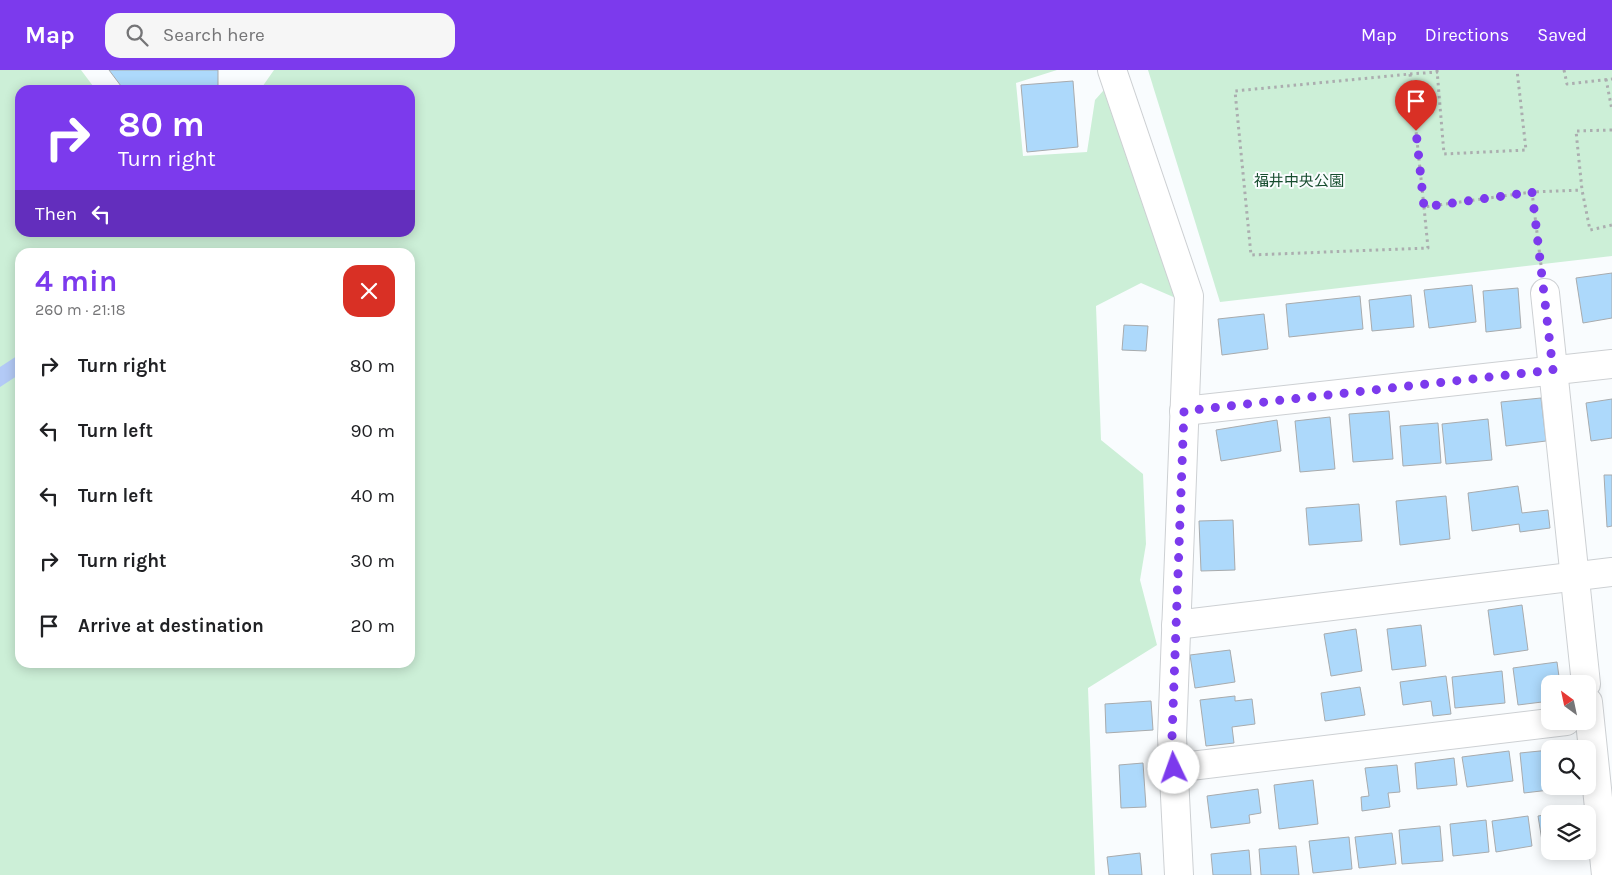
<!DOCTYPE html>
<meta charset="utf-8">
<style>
:root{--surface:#fff;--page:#f6f6f6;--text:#202124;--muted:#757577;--accent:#7c3aed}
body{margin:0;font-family:Karla,"Noto Sans JP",sans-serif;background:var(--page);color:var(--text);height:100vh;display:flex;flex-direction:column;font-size:19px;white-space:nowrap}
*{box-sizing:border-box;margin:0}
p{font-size:16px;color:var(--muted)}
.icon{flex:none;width:28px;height:28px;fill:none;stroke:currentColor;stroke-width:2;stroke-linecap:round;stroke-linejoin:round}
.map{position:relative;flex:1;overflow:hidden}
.drawer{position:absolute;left:15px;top:178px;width:400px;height:420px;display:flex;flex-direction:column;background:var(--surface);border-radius:15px;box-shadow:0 2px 12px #0003}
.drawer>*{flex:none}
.guide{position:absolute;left:15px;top:15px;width:400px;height:152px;border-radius:15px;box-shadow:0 2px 12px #0003;background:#7c3aed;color:#fff;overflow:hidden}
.needle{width:32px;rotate:327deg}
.controls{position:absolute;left:1541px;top:605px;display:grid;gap:10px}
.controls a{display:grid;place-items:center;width:55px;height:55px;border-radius:10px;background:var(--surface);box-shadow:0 2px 12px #0003;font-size:25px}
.pin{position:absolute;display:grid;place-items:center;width:42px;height:42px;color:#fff;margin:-51px -21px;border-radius:50% 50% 50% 0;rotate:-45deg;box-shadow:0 0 5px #0007}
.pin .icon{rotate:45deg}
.me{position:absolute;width:55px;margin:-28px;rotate:357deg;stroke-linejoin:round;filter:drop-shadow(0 0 4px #0008)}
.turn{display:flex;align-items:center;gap:18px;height:105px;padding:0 20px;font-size:22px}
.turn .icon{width:65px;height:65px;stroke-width:2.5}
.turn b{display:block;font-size:35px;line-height:42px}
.then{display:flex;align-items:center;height:48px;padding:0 20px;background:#0003;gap:10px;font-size:19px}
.round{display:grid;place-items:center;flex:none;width:52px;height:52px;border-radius:15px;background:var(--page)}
.summary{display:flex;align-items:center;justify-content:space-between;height:85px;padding:0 20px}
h1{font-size:30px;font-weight:700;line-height:38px;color:var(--accent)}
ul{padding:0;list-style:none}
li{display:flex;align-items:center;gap:15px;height:65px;padding:0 20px}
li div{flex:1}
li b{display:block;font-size:19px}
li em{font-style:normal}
header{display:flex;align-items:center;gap:30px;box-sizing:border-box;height:70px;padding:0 25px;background:var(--accent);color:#fff}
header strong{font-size:24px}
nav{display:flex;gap:28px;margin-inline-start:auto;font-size:18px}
.search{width:350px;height:45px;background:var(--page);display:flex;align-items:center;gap:12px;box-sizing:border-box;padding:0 18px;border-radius:15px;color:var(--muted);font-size:19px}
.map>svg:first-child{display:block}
</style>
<header>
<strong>Map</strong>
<div class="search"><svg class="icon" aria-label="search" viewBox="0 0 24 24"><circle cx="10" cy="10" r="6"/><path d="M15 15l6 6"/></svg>Search here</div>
<nav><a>Map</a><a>Directions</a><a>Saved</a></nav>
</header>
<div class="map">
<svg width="1612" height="805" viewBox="0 0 1612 805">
<rect width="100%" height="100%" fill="#f9fcfe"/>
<g fill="#ccefd7" fill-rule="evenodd">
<path d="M0,0h81l15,20h-76v142h390v-142h-150l14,-20h783l-41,13 7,73 64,-4 8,-52 16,-18 67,217 -37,-16 -45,23 5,134 42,34 3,70 -6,36 17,65 -69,43 7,187h-1095zM20,182h390v410h-390z"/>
<path d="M1148,0h464v186l-392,46z"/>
</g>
<path fill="#b3caf6" d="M20,284v20l-20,13v-20z"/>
<g fill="#add9fb" stroke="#a8abad">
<path d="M109,0h109v19l-94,1z"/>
<path d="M1073,11l5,66 -51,5 -6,-67z"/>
<path d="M1612,203v45l-29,5 -7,-45z"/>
<path d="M1472,215l4,37 -47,6 -5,-38z"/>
<path d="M1518,218l3,40 -35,4 -3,-41z"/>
<path d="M1411,225l3,32 -42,4 -3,-31z"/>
<path d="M1360,226l3,33 -74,8 -3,-33z"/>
<path d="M1264,244l4,35 -46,6 -4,-36z"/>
<path d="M1124,255l24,1 -2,25 -24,-1z"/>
<path d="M1541,328l5,43 -40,5 -5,-44z"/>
<path d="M1612,329v39l-21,3 -5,-38z"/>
<path d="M1389,341l4,48 -40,3 -4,-48z"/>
<path d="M1330,347l5,52 -35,3 -5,-51z"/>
<path d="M1488,349l4,41 -46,4 -4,-40z"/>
<path d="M1277,350l4,31 -60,10 -5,-31z"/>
<path d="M1438,353l3,40 -38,3 -3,-40z"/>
<path d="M1604,405h8v51l-5,1z"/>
<path d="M1518,416l4,27 26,-3 2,18 -30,4 -1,-8 -47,7 -4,-38z"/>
<path d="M1446,426l4,43 -50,6 -4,-44z"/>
<path d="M1359,434l3,37 -53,4 -3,-37z"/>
<path d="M1233,450l2,50 -34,1 -2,-50z"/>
<path d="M1522,535l6,45 -34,5 -6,-45z"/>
<path d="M1421,555l5,41 -34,4 -5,-41z"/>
<path d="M1356,559l6,42 -31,5 -7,-42z"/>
<path d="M1230,580l5,32 -40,6 -5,-33z"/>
<path d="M1557,592l3,22h-10v17l-32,4 -5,-37z"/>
<path d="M1502,601l3,32 -50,5 -3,-31z"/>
<path d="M1446,606l5,38 -18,2 -2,-15 -28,4 -3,-23z"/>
<path d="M1360,617l5,28 -40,6 -4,-28z"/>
<path d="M1235,626v5l17,-2 3,25 -23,3 2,16 -28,3 -6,-46z"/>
<path d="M1151,631l2,29 -47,3 -1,-29z"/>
<path d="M1550,680v36h8v3l-34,4 -4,-40z"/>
<path d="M1509,681l4,30 -46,6 -5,-30z"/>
<path d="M1454,688l3,27 -40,4 -2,-26z"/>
<path d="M1143,693l3,44 -25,1 -2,-43z"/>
<path d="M1397,695l3,27 -12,1 2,14 -28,4 -1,-14 8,-1 -4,-28z"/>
<path d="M1313,710l5,44 -39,5 -5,-44z"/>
<path d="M1258,719l3,24 -12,2 1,8 -39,5 -4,-32z"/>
<path d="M1577,740v4h-25z"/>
<path d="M1550,744v32l-7,1 -5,-31z"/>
<path d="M1528,746l4,30 -36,6 -4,-31z"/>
<path d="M1486,750l3,32 -36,4 -3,-32z"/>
<path d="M1440,756l3,35 -41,3 -3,-34z"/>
<path d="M1392,763l4,31 -37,4 -4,-31z"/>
<path d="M1349,767l3,32 -39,4 -4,-32z"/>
<path d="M1296,776l3,29h-38l-2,-26z"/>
<path d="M1249,780l2,25h-38l-2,-21z"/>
<path d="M1140,783l2,22h-33l-2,-18z"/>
</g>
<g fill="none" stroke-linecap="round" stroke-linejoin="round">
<g stroke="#cdd0d3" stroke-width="30">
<g id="street">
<path d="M1112,0l77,226 -17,441 7,138"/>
<path d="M1545,223l41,391"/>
<path d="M1184,341l428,-47"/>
<path d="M1176,555l436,-53"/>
<path d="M1588,632l18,173"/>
<path d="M1174,698l392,-47"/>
</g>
</g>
<g stroke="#abadaf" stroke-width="3" stroke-dasharray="2.5 4" stroke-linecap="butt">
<path d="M1437,0l7,84 82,-4 -9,-80"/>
<path d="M1564,0l3,14 45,-5"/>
<path d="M1410,4l28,-2"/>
<path d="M1606,9l6,31"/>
<path d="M1612,60l-36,1 6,59 8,40 22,-5"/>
<path d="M1424,137l4,41 -177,7 -16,-164 175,-17 14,133 108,-15"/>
<path d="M1541,195l-9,-73 50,-2"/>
</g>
<use href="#street" stroke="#fff" stroke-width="28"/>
</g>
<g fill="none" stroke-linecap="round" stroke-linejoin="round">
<path stroke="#7c3aed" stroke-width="9" stroke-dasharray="0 16.2" d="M1174,698l-2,-31 12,-326 369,-41 -21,-178 -108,15 -8,-76"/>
</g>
<g text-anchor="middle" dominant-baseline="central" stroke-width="4" stroke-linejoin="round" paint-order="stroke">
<g font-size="15" fill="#174d2f" stroke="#f9fcfe">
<text x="1299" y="111">福井中央公園</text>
</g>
</g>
</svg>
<div class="controls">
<a><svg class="needle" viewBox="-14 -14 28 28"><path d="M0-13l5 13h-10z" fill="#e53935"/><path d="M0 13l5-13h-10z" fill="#757577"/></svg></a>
<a><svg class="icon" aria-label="search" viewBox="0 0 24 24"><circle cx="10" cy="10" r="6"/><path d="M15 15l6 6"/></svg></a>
<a><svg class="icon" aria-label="layers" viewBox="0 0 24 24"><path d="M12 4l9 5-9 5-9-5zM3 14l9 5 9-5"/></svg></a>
</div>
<div class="pin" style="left:1416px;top:61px;background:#d93025"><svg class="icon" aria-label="arrive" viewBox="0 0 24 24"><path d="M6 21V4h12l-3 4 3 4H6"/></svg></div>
<svg class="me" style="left:1174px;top:698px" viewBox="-20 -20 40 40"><circle r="19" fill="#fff"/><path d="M0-13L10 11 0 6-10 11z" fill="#7c3aed"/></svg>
<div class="guide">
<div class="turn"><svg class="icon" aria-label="right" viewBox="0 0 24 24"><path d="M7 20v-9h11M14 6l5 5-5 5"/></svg><div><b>80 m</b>Turn right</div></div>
<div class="then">Then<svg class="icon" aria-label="left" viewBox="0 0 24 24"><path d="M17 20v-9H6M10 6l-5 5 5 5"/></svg></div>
</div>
<section class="drawer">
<div class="summary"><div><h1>4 min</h1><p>260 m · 21:18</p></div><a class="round" style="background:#d93025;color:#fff"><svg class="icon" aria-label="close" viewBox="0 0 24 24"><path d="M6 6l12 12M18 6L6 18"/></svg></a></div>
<ul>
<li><svg class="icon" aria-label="right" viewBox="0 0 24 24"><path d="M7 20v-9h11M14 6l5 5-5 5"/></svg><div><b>Turn right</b></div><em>80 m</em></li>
<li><svg class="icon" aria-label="left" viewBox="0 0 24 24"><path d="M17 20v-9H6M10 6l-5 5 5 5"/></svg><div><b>Turn left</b></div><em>90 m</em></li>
<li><svg class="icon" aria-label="left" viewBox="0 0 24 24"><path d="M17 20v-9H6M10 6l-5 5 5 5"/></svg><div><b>Turn left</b></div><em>40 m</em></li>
<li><svg class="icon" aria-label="right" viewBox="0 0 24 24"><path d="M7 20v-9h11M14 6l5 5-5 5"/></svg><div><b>Turn right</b></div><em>30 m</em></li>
<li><svg class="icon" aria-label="arrive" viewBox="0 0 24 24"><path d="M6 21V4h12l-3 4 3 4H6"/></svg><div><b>Arrive at destination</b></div><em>20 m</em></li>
</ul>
</section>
</div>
